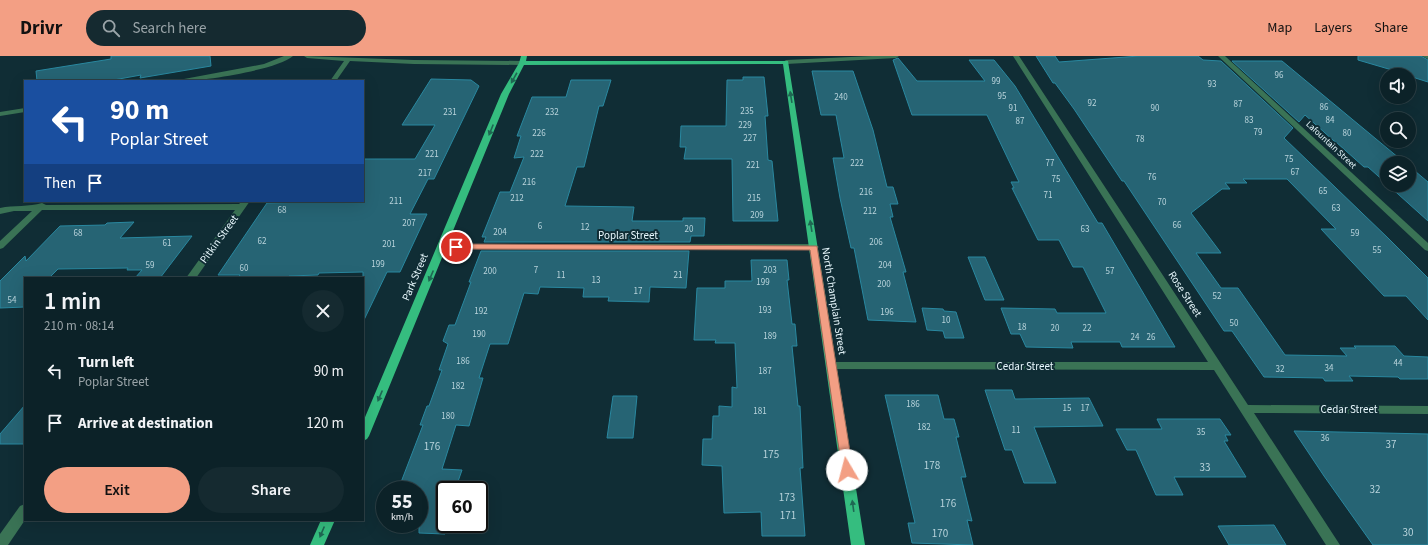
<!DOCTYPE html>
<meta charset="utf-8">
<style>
:root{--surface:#0c2228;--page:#152a30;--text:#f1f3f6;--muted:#9aa4a8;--line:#2c3f45;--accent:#f39f84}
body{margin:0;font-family:"Source Sans 3",sans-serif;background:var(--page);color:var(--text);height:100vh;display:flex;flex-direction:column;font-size:15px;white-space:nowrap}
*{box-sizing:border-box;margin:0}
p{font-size:13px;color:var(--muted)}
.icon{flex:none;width:22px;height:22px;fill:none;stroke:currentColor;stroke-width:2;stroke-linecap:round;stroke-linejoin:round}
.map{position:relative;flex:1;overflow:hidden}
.side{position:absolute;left:24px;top:221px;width:340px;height:244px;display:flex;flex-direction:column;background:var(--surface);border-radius:0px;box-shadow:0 4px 16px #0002,0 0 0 1px var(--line)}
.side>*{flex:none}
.banner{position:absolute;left:24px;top:24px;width:340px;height:122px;border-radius:0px;box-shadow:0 4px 16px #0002,0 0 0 1px var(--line);background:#1a4fa0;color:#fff;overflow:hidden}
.tools{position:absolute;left:1380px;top:12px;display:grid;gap:8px}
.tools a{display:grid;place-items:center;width:36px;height:36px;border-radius:50%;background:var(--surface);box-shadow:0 4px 16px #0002,0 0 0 1px var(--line);font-size:20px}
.speed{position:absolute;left:376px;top:425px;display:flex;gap:8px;font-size:20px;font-weight:700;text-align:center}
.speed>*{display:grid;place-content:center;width:52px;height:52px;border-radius:50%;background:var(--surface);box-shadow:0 4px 16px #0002,0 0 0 1px var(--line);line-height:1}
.speed small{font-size:10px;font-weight:400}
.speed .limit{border:2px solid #111;border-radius:6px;background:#fff;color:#111}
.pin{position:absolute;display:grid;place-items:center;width:34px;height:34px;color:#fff;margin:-17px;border:2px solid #fff;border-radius:50%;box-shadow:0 1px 4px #0007}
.me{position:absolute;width:44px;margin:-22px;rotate:352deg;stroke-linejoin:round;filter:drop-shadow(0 0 3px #0008)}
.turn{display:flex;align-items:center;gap:14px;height:84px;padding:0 20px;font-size:18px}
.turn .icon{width:52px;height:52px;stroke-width:2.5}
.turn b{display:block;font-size:28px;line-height:34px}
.then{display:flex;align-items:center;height:38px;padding:0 20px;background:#0003;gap:8px;font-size:15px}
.round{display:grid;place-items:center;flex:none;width:42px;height:42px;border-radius:21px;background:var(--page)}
.headline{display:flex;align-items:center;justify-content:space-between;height:68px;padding:0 20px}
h1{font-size:24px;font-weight:600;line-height:30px}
.cta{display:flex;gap:8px;margin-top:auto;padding:8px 20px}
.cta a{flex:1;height:46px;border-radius:24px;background:var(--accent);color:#111;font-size:16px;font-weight:600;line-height:46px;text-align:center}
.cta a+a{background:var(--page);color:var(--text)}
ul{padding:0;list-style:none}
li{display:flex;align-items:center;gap:12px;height:52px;padding:0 20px}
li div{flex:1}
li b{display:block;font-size:15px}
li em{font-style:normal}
header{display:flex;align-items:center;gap:24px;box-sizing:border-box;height:56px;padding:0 20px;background:var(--accent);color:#111}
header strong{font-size:19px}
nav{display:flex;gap:22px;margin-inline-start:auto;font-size:14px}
.search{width:280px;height:36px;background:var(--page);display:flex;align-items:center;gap:10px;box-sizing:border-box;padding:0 14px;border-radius:22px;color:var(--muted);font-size:15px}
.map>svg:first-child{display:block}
</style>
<header>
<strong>Drivr</strong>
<div class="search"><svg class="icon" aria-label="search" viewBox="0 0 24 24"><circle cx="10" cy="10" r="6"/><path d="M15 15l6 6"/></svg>Search here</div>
<nav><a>Map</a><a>Layers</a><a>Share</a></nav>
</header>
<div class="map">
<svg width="1428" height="489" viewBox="0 0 1428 489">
<rect width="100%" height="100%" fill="#102d35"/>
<g fill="#266474" stroke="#2988a0">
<path d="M111,0h99l1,10 -71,12 1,-3 -33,6h-71l-1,-10 75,-12z"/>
<path d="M1036,0h19l4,6 80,-6h59l5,4 18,1 72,67 -9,10 104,100 40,40v42l-22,-24h-22l-63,-67h15l-49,-50h-44l4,4h-22l5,6h-8l-31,24 30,40h-25l25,35h17l47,67 62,1 -7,-8h16l-2,-2h41l9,10 24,1v22h-28l-2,-2 -49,-1 4,5h-28l-2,-3 -59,-1 -32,-46h-8l-100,-150h-2l-48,-72 -19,-26h-2z"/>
<path d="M1358,0h63l7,4v22l-19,-6v-1l-51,-15z"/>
<path d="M898,2l19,23h68l-16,-21h25l21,26 83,137h4l73,124h-53l-2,-5h-49l2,6 -47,-1 -6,-13h-9l-10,-26 54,1 2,4h49l-23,-46h-10l-14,-27h-21l-26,-52h2l-3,-6h8l-32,-67h-75l-19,-55z"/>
<path d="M1232,5h50l123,102h-18v21l-19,-17h-4l-28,-25 -2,-1 -29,-26 -6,7z"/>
<path d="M812,15h41l20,59 14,57h6l5,17h-8l3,13h-3l16,55h-3l13,50 -48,-2 -14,-72h-3l-11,-50 -7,-40h11l-8,-43h-15z"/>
<path d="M743,21h21l4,39h-3l3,44 4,1 6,60h-45l-1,-62h-48l2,-12h-6l1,-21h45l1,-46h16z"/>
<path d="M431,23l40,1 8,6 -45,93h-6l-18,35h17l-27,58h-13l-24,50v-50l-44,1 -1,2 -29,1 -1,2h-50l2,-3h-22l49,-72 96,-2v-42h52l20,-34h-33z"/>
<path d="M571,24h40l-8,26h-4l-15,61h-7l-12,39 69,1 -2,14h51v-3h22l-1,18h-13l-1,6h-206l2,-5h-4l18,-45h10l14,-35 -10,1 7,-22h-4l15,-39h34z"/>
<path d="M1409,110l19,16v39l-40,-36h21z"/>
<path d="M134,166l-14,16 72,-2 -32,42h-25l7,-8h-15l1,-2 -70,1 -8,8 -25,1v29l-25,1v-27l25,-25 1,5 34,-35 45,-1 2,-2z"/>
<path d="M481,195h208l-3,37 -36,-1 -1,15 -41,-1 1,-4h-26l1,-9 -44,-1 -2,7 -14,-1 -16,51h-18l-11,34h4l-14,48 -13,-1 -14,44 20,1 -7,20h-10v44l-26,-1v-43h-21l25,-65h-3l7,-19h2l13,-36h-3l9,-26 -5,-3 6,-16h6l16,-43h-2z"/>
<path d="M968,201h17l19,43h-19z"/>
<path d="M751,204h36l2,20h-2l5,44h3l2,22h-5l6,60h2l3,62h-3l5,68h-43l-1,-24 -37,1 -2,-47 -20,-1 1,-26h9l1,-23h6v-10l13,1v-20l5,1 -2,-45h-20l1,-3h-22l3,-52h28v-7h27z"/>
<path d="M922,252l21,1 1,2 12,1 8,26h-19l-2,-7 -16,-1z"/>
<path d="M985,334h27l3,9 74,-1 14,28 -69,1 22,56h-32l-12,-33h-7z"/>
<path d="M885,339h53l6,24h10l5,18h-3l10,40h-5l11,44 -5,-1 6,25 -61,-2 -4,-20h7z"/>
<path d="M613,340h24l-4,42h-26z"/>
<path d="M25,349v39h-25v-10z"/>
<path d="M1157,363h63l11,16h-6l3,6h-4l22,36h-72l9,18h-27l-20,-45h-9l-11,-21h46z"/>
<path d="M1294,375l134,3v111h-55l-49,-69z"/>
<path d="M1274,469l12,20h-57l-11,-19z"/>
</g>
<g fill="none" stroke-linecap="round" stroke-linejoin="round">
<g fill="#3a7355" fill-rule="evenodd">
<path d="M284,0h9c-16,14 -90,25 -112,25l3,-2 80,-15z"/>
<path d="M304,0l110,4 108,1 3,2 -3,2 -108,-1 -64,-3 -14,20h-6l14,-20 -37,-3z"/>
<path d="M872,0h27l-3,2 -110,6 -3,-2 3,-2z"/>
<path d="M1013,0h6l229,349 180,1v8l-174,-1 86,132h-14l-112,-175 -386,-1 -1,-3 1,-3 4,-1h376z"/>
<path d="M1218,0h7l203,187v8l-3,-1z"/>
<path d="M1422,0h6v3z"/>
<path d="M25,52v4l-25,4v-4z"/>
<path d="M242,145h8l-54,77h-10l49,-68h-193l-39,38 -3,1v-8l32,-30h-18l-14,3v-6c14,-3 29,-1 42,-5l4,2 193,-1z"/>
<path d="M443,188h371l5,3 -5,3 -374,-1 -2,-2 2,-2z"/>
<path d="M25,448v16l-17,25h-8v-11l20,-28z"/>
</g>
<g fill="#35bd7f" fill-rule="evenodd">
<path d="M521,0h6l-1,5h262l77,484h-14l-68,-481 -259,1 -15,29 -140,342 -2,3 -4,2v-19l138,-328 18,-31z"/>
<path d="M321,464h14l-11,25h-14z"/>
</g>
</g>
<defs><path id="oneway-solid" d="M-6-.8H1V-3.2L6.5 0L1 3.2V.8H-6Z"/></defs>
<g fill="#1f6753">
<use href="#oneway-solid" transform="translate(514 22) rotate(119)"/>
<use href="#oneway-solid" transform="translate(791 41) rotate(-99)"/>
<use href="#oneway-solid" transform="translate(491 74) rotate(112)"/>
<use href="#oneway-solid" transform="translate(811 170) rotate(-99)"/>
<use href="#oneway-solid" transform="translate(431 220) rotate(113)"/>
<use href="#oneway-solid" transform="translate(380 340) rotate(113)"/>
<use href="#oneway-solid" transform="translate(853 450) rotate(-98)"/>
<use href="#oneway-solid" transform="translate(322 476) rotate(113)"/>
</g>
<path fill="#f39f84" stroke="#9e6756" d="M456,188l361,2 36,224 -2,4 -4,1 -4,-1 -1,-4 -32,-220 -357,-1 -1,-2z"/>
<g text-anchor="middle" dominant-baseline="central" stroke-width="4" stroke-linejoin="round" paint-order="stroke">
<g font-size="9" fill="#b8d3db">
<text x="1279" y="19">96</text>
<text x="996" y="25">99</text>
<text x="1212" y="28">93</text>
<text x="1002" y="40">95</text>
<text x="841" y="41">240</text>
<text x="1092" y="47">92</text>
<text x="1238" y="48">87</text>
<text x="1324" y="51">86</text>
<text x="1013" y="52">91</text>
<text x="1155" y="52">90</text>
<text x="747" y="55">235</text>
<text x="450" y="56">231</text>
<text x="552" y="56">232</text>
<text x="1249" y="64">83</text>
<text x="1330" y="64">84</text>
<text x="1020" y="65">87</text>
<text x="745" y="69">229</text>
<text x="1258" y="76">79</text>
<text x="539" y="77">226</text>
<text x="1347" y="77">80</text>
<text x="750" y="82">227</text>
<text x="1140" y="83">78</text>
<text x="432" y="98">221</text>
<text x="537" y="98">222</text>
<text x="1289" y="103">75</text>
<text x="857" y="107">222</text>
<text x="1050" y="107">77</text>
<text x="753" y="109">221</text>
<text x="1295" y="116">67</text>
<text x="425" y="117">217</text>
<text x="1152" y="121">76</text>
<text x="1056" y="123">75</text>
<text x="529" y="126">216</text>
<text x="1323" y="135">65</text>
<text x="866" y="136">216</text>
<text x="1048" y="139">71</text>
<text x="517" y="142">212</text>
<text x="754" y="142">215</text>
<text x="396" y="145">211</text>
<text x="1162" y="146">70</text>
<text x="1336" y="152">63</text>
<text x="282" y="154">68</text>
<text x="870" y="155">212</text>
<text x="757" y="159">209</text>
<text x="409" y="167">207</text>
<text x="1177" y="169">66</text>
<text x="540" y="170">6</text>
<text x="585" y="171">12</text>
<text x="689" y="173">20</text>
<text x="1085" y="173">63</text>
<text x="500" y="176">204</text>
<text x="78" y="177">68</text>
<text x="1355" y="177">59</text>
<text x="262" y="185">62</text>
<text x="876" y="186">206</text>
<text x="167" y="187">61</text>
<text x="389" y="188">201</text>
<text x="1377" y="194">55</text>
<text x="378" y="208">199</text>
<text x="150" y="209">59</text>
<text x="885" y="209">204</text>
<text x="244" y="212">60</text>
<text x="536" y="214">7</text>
<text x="770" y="214">203</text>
<text x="490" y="215">200</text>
<text x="1110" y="215">57</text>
<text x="561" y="219">11</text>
<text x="678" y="219">21</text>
<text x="596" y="224">13</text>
<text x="763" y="226">199</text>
<text x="884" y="228">200</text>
<text x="638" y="235">17</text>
<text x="1217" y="240">52</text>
<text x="12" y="244">54</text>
<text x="765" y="254">193</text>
<text x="481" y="255">192</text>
<text x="887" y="256">196</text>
<text x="946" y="264">10</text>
<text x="1234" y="267">50</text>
<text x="1022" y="271">18</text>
<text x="1055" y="272">20</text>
<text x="1087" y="272">22</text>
<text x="479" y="278">190</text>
<text x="770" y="280">189</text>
<text x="1135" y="281">24</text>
<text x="1151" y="281">26</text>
<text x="463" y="305">186</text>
<text x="1398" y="307">44</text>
<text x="1329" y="312">34</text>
<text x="1280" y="313">32</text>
<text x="765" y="315">187</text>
<text x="458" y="330">182</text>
<text x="913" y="348">186</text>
<text x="1067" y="352">15</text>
<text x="1085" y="352">17</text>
<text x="760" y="355">181</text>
<text x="448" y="360">180</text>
<text x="924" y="371">182</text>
<text x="1016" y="374">11</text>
<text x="1201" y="376">35</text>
<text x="1325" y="382">36</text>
</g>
<g font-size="9" fill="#e8f8fd" stroke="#102d35">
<text transform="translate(1331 89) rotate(43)">Lafountain Street</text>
</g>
<g font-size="11" fill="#e8f8fd" stroke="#102d35">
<text x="628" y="179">Poplar Street</text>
<text transform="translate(219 183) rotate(-54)">Pitkin Street</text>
<text transform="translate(415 221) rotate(-67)">Park Street</text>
<text transform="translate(1185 238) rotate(57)">Rose Street</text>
<text transform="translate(834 245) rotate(81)">North Champlain Street</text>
<text x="1025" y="310">Cedar Street</text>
<text x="1349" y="353">Cedar Street</text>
</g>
<g font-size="11" fill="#b8d3db">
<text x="1391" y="388">37</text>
<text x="432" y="390">176</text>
<text x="771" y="398">175</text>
<text x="932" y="409">178</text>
<text x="1205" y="411">33</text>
<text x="1375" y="433">32</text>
<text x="787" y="441">173</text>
<text x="948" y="447">176</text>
<text x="788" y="459">171</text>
<text x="1408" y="476">30</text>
<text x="940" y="477">170</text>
</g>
</g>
</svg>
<div class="tools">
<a><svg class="icon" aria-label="sound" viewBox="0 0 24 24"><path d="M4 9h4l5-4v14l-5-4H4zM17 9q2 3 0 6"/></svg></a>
<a><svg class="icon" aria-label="search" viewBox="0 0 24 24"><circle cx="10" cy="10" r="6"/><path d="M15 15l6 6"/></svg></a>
<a><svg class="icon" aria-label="layers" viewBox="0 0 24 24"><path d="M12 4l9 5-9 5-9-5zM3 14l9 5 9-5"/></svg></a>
</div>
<div class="speed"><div>55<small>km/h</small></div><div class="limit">60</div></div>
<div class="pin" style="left:456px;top:191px;background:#d93025"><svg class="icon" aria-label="arrive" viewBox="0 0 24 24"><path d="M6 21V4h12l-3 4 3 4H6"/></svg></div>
<svg class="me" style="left:847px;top:414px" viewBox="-20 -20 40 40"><circle r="19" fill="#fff"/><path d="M0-13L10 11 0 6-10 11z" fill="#f39f84"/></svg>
<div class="banner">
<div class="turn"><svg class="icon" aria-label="left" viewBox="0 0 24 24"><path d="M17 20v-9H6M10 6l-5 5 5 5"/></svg><div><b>90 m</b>Poplar Street</div></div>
<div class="then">Then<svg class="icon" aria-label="arrive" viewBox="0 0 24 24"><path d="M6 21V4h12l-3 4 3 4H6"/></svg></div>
</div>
<section class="side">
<div class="headline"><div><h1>1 min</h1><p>210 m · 08:14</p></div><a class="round"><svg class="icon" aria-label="close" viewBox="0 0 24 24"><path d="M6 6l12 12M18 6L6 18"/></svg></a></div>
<ul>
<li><svg class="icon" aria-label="left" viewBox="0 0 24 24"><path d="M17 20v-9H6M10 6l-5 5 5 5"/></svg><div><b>Turn left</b><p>Poplar Street</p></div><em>90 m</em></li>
<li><svg class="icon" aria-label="arrive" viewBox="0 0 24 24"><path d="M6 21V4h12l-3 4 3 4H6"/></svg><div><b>Arrive at destination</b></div><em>120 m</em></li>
</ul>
<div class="cta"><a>Exit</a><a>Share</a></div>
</section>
</div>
